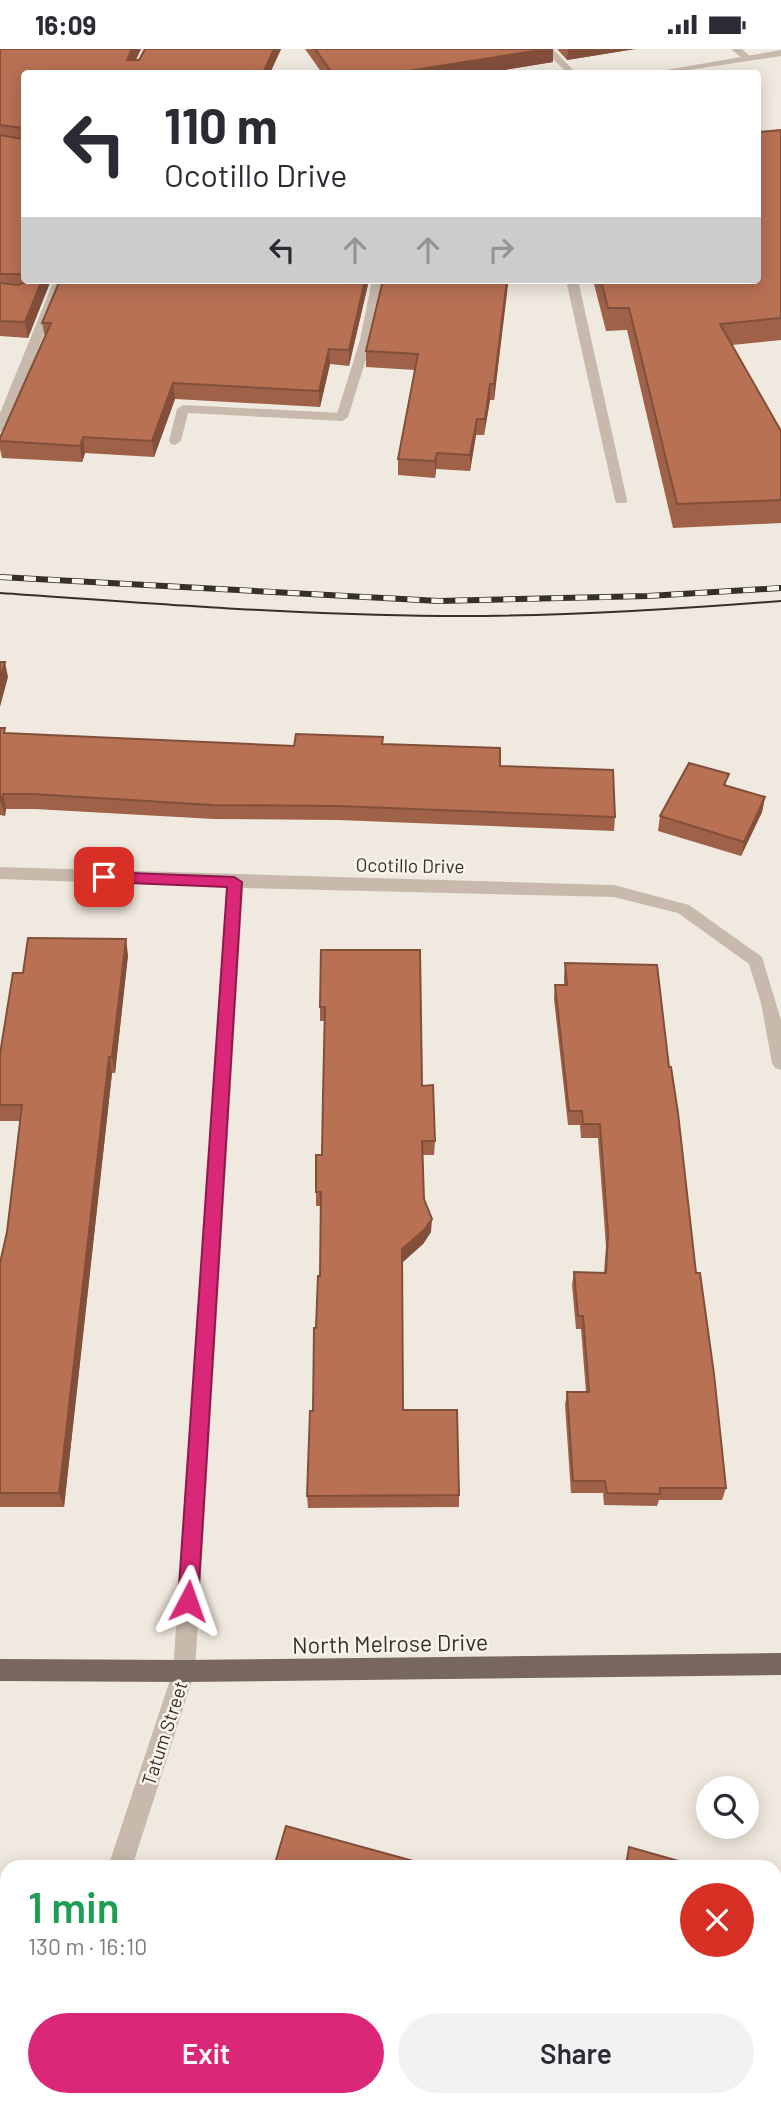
<!DOCTYPE html>
<meta charset="utf-8">
<style>
:root{--surface:#fff;--page:#f2f2f3;--text:#2b2b33;--muted:#7c7c81;--accent:#db2777}
body{margin:0;font-family:Barlow,sans-serif;background:var(--page);color:var(--text);height:100vh;display:flex;flex-direction:column;font-size:26px;white-space:nowrap}
*{box-sizing:border-box;margin:0}
p{font-size:23px;color:var(--muted)}
.icon{flex:none;width:38px;height:38px;fill:none;stroke:currentColor;stroke-width:2;stroke-linecap:round;stroke-linejoin:round}
.map{position:relative;flex:1;overflow:hidden}
.side{position:absolute;left:0px;top:1811px;width:782px;height:247px;display:flex;flex-direction:column;background:var(--surface);border-radius:21px 21px 0 0;box-shadow:0 4px 18px #0003}
.side>*{flex:none}
.hud{position:absolute;left:21px;top:21px;width:740px;height:214px;border-radius:7px;box-shadow:0 4px 18px #0003;background:#fff;color:var(--text);overflow:hidden}
.buttons{position:absolute;left:696px;top:1727px;display:grid;gap:14px}
.buttons a{display:grid;place-items:center;width:63px;height:63px;border-radius:50%;background:var(--surface);box-shadow:0 4px 18px #0003;font-size:35px}
.pin{position:absolute;display:grid;place-items:center;width:60px;height:60px;color:#fff;margin:-30px;border-radius:14px;box-shadow:0 4px 10px #0006}
.me{position:absolute;width:77px;margin:-38px;rotate:4deg;stroke-linejoin:round;filter:drop-shadow(0 0 5px #0008)}
.turn{display:flex;align-items:center;gap:24px;height:147px;padding:0 28px;font-size:32px}
.turn .icon{width:91px;height:91px;stroke-width:2.5}
.turn b{display:block;font-size:49px;line-height:60px}
.lanes{display:flex;align-items:center;height:66px;padding:0 28px;background:#0003;justify-content:center;gap:35px;direction:ltr}
.lanes .off{opacity:.35}
.round{display:grid;place-items:center;flex:none;width:74px;height:74px;border-radius:37px;background:var(--page)}
.headline{display:flex;align-items:center;justify-content:space-between;height:119px;padding:0 28px}
h1{font-size:42px;font-weight:600;line-height:52px;color:#1e9e55}
.cta{display:flex;gap:14px;margin-top:auto;padding:14px 28px}
.cta a{flex:1;height:80px;border-radius:42px;background:var(--accent);color:#fff;font-size:28px;font-weight:600;line-height:80px;text-align:center}
.cta a+a{background:var(--page);color:var(--text)}
.status{display:flex;justify-content:space-between;align-items:center;height:49px;padding:0 35px;background:var(--surface);direction:ltr}
.status svg{height:19px;fill:currentColor}
.map>svg:first-child{display:block}
</style>
<div class="status"><b>16:09</b><svg viewBox="0 0 49 12"><path d="M0 12V9h3v3zM5 12V6h3v6zM10 12V3h3v9zM15 12V0h3v12zM26 1h20v11H26zM47 4h2v5h-2z"/></svg></div>
<div class="map">
<svg width="781" height="2057" viewBox="0 0 781 2057">
<rect width="100%" height="100%" fill="#f0e9df"/>
<g fill="none" stroke-linecap="round" stroke-linejoin="round">
<g fill="#c7baac" fill-rule="evenodd">
<path d="M543,0h10l23,24h-9z"/>
<path d="M731,0h11l10,9 -8,2z"/>
<path d="M54,231h12l-60,148 -6,4v-19z"/>
<path d="M566,231h12l49,220 -1,3h-10l-1,-3z"/>
<path d="M183,356l159,8 6,4 -6,4 -154,-8 -7,28 -6,4 -4,-1 -2,-3 8,-32z"/>
</g>
<g fill="#c7baac" fill-rule="evenodd">
<path d="M372,231h12l-12,60 -24,77 -6,4 -6,-4 24,-77z"/>
<path d="M0,818l614,18 75,20 73,52 19,63v50l-6,-2 -3,-5 -11,-60 -12,-39 -71,-51 -64,-16 -371,-9 -48,783 -63,196h-24l65,-196 54,-784 -227,-8z"/>
<path d="M31,2051h26l-2,6h-26z"/>
</g>
<path fill="#c7baac" fill-rule="evenodd" d="M781,1v6l-112,17h-20z"/>
<path fill="#77675d" fill-rule="evenodd" d="M781,1604v22l-597,7 -184,-1v-22l184,1z"/>
<path stroke="#362f2a" stroke-width="2" d="M0,544c147,10 294,22 441,23 113,1 227,-6 340,-15"/>
<g stroke="#362f2a" stroke-width="6">
<path id="rail" d="M0,528l439,24 209,-5 133,-8"/>
</g>
<use href="#rail" stroke="#f8f3eb" stroke-width="4.5" stroke-dasharray="12" stroke-linecap="butt"/>
</g>
<g fill="#9f6148">
<path d="M0,0h141l-5,11h3l6,-11h136l-11,24h-246v207h27l-23,58 -28,-2z"/>
<path d="M305,0h248v13l-68,11h-163z"/>
<path d="M557,0h78l-68,11z"/>
<path d="M781,81v210l-49,5 49,86v92l-108,5 -46,-198 -21,1 -13,-51h165z"/>
<path d="M369,231l-20,86 -19,-2 -10,43 -145,-8 -21,58 -69,-4 -3,9 -80,-4 -2,-9v-11l45,-101 -3,-14z"/>
<path d="M508,231l-14,120h-4l-6,35h-8l-6,36 -34,-2 -1,9 -37,-3v-16l17,-89 -49,-3v-16z"/>
<path d="M0,679l7,6 287,12 89,-2 117,22 115,51 -1,14 -276,-11 -124,-1 -179,-10h-29l-1,7 -5,-1z"/>
<path d="M727,737l38,11 -3,15 -21,44 -83,-25 2,-15z"/>
<path d="M321,901l101,136 13,55 -1,14h-11l1,44 7,33 -8,12 -21,18 1,148 56,85v12l-151,1 -1,-12 13,-220 1,-70h-5v-14l6,-37 2,-134h-4v-14z"/>
<path d="M128,906l-13,118h-3l-48,434h-64v-244l7,-31 13,-111h-20v-67l23,-81z"/>
<path d="M565,914l104,104 27,206 30,215 -4,12h-63l-2,6 -53,-1 -1,-12h-32l-6,-88 2,-13h19l-5,-63h-5l-4,-44 2,-13 30,1 2,-27 -8,-108h-17l-1,-13h-12l-14,-126 1,-14h9v-7z"/>
<path d="M629,1798l71,20h-76z"/>
</g>
<g fill="#824f3b">
<path d="M132,0h9l-12,24 -2,-13z"/>
<path d="M274,0h7l-11,24h-7z"/>
<path d="M546,0h7v13l-68,11h-89z"/>
<path d="M568,0h67l-68,11z"/>
<path d="M42,231h9l-23,58 -3,-16z"/>
<path d="M365,231h4l-20,86v-16z"/>
<path d="M507,231l1,5 -14,115v-16z"/>
<path d="M329,300l1,15 -10,43 -1,-16z"/>
<path d="M173,334l2,16 -21,58 -2,-16z"/>
<path d="M490,335v16l-6,35 1,-16z"/>
<path d="M477,370l-1,16 -6,36v-16z"/>
<path d="M83,388l2,16 -3,9 -2,-16z"/>
<path d="M437,404l-1,16 -1,9v-17z"/>
<path d="M5,613l3,15 -8,30v-27z"/>
<path d="M3,745l3,15 -1,7 -4,-15z"/>
<path d="M765,748l-3,15 -21,44 3,-14z"/>
<path d="M126,890l2,16 -13,118 -3,-16z"/>
<path d="M109,1008l3,16 -48,434 -5,-14z"/>
<path d="M432,1170l-1,13 -8,12 -21,19v-14z"/>
</g>
<g fill="#b97154" stroke="#824f3b" stroke-width="2">
<path d="M0,0h132l-5,11h12l6,-11h129l-11,24h-239v203l-5,-2h-19v-139l23,4 -1,-11 -22,-3z"/>
<path d="M315,0h231l-150,24h-64z"/>
<path d="M781,81v188l-61,6 61,107v69l-104,4 -48,-196h-21l-7,-28h157v-148z"/>
<path d="M26,231h16l-17,42 -25,-1v-38l18,2 8,-3z"/>
<path d="M60,231h305l-16,70 -20,-1 -10,42 -146,-8 -21,58 -69,-4 -3,9 -80,-5v-3l51,-115h-9z"/>
<path d="M383,231h124l-13,104h-4l-5,35h-8l-7,36 -33,-2 -2,8 -37,-2 20,-105 -52,-3z"/>
<path d="M0,613h5l-5,18z"/>
<path d="M0,679h5l-1,5 290,13 2,-12 87,3 -1,7 118,4v18l113,4 2,47 -277,-11 -126,-1 -180,-11h-29l-2,7h-1z"/>
<path d="M689,714l40,11 -5,11 41,12 -21,45 -84,-26z"/>
<path d="M28,889l98,1 -14,118h-3l-50,436h-59v-230l7,-31 15,-127h-22v-51l13,-81h10z"/>
<path d="M321,901h99l2,136 11,-1 2,56h-13l2,58 8,20 -8,11 -22,19 1,161h54l2,85 -152,1 3,-85h3l1,-83h2l2,-52h2l1,-84h-5v-37h6l1,-60 2,-88h-5z"/>
<path d="M565,914l92,2 12,102h2l7,46 18,160h4l14,101 12,114h-66v6l-53,-1 -2,-12h-32l-6,-89h22l-6,-76h-5l-4,-44 32,1 2,-40 -8,-109h-17l-1,-13h-13l-14,-126h12z"/>
<path d="M286,1777l127,35 -2,6h-137z"/>
<path d="M629,1798l71,20h-74z"/>
<path d="M775,1839l6,2v16l-2,13h2v104l-6,47z"/>
<path d="M202,2051h140l-1,6h-140z"/>
<path d="M633,2051h139l-1,6h-139z"/>
</g>
<path fill="#db2777" stroke="#8e194d" stroke-width="2" d="M104,823l130,5 8,5 -44,719 -3,6 -7,3 -7,-3 -3,-6 49,-714 -123,-5 -7,-5z"/>
<g text-anchor="middle" dominant-baseline="central" stroke-width="5" stroke-linejoin="round" paint-order="stroke">
<g font-size="19" fill="#362f2a" stroke="#f8f3eb">
<text transform="translate(410 816) rotate(1)">Ocotillo Drive</text>
<text transform="translate(164 1684) rotate(-72)">Tatum Street</text>
</g>
<g font-size="23" fill="#362f2a" stroke="#f8f3eb">
<text transform="translate(390 1594) rotate(-1)">North Melrose Drive</text>
</g>
</g>
</svg>
<div class="buttons">
<a><svg class="icon" aria-label="search" viewBox="0 0 24 24"><circle cx="10" cy="10" r="6"/><path d="M15 15l6 6"/></svg></a>
</div>
<div class="pin" style="left:104px;top:828px;background:#d93025"><svg class="icon" aria-label="arrive" viewBox="0 0 24 24"><path d="M6 21V4h12l-3 4 3 4H6"/></svg></div>
<svg class="me" style="left:188px;top:1552px" viewBox="-20 -20 40 40"><path d="M0-17L14 15 0 8-14 15z" fill="#db2777" stroke="#fff" stroke-width="4"/></svg>
<div class="hud">
<div class="turn"><svg class="icon" aria-label="left" viewBox="0 0 24 24"><path d="M17 20v-9H6M10 6l-5 5 5 5"/></svg><div><b>110 m</b>Ocotillo Drive</div></div>
<div class="lanes"><svg class="icon" aria-label="left" viewBox="0 0 24 24"><path d="M17 20v-9H6M10 6l-5 5 5 5"/></svg><svg class="icon off" aria-label="ahead" viewBox="0 0 24 24"><path d="M12 20V5M6 11l6-6 6 6"/></svg><svg class="icon off" aria-label="ahead" viewBox="0 0 24 24"><path d="M12 20V5M6 11l6-6 6 6"/></svg><svg class="icon off" aria-label="right" viewBox="0 0 24 24"><path d="M7 20v-9h11M14 6l5 5-5 5"/></svg></div>
</div>
<section class="side">
<div class="headline"><div><h1>1 min</h1><p>130 m · 16:10</p></div><a class="round" style="background:#d93025;color:#fff"><svg class="icon" aria-label="close" viewBox="0 0 24 24"><path d="M6 6l12 12M18 6L6 18"/></svg></a></div>
<div class="cta"><a>Exit</a><a>Share</a></div>
</section>
</div>
